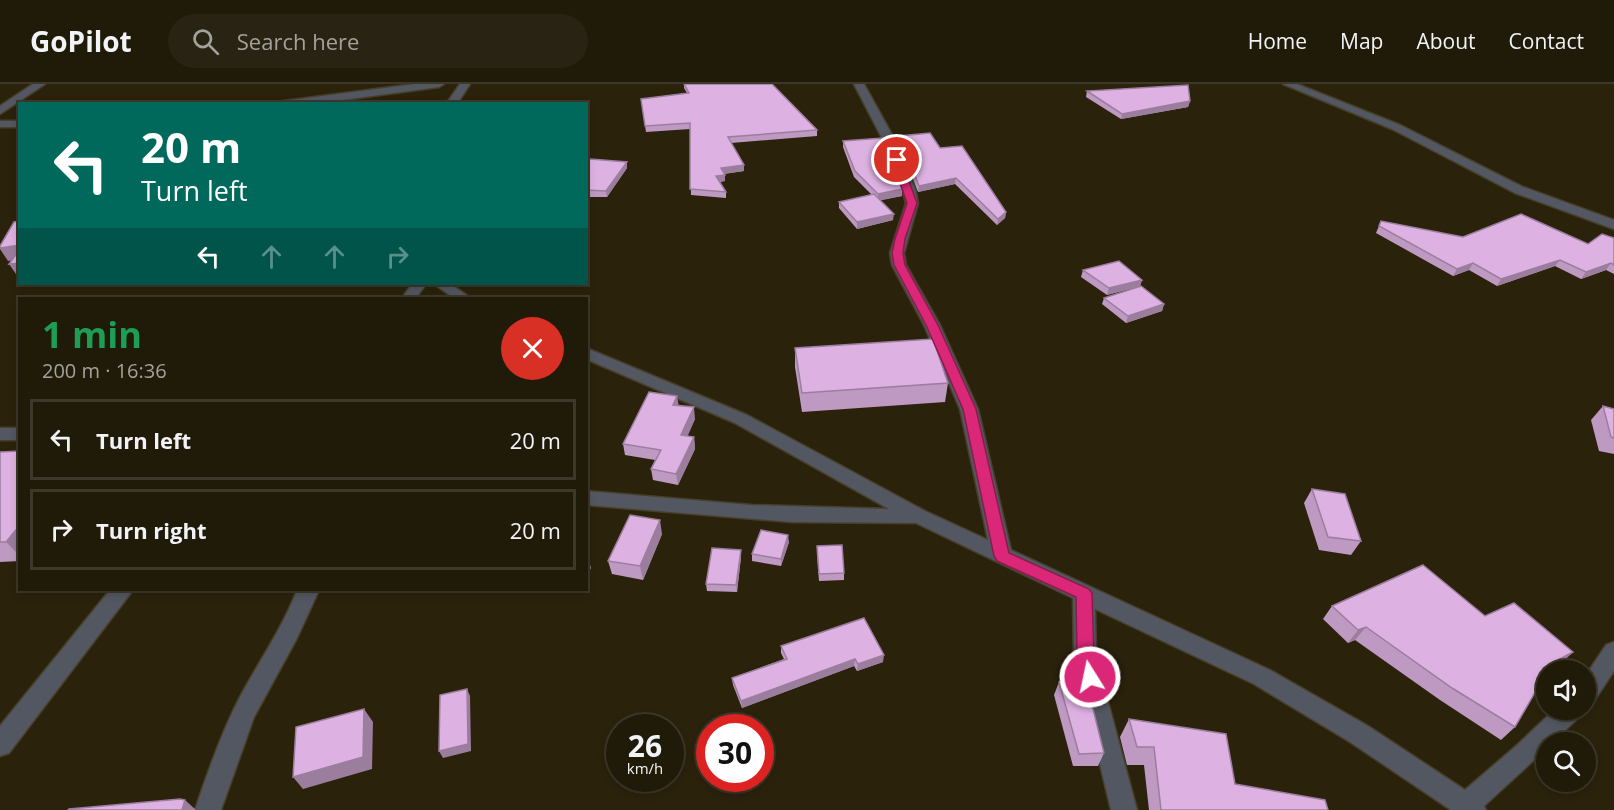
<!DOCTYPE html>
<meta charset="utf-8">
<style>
:root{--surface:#201a09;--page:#282312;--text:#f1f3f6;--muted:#a2a19c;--line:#3d382a}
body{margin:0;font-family:"Open Sans",sans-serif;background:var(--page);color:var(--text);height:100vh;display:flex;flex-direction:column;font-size:22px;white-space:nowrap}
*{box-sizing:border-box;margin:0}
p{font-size:20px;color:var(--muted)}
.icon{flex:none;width:33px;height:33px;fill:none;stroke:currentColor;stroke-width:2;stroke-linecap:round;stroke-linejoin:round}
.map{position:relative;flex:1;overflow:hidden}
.details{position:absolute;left:18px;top:213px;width:570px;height:294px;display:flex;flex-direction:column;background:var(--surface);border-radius:0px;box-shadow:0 3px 9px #0003,0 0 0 2px var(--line)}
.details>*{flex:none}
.hud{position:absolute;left:18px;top:18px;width:570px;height:183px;border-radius:0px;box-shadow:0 3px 9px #0003,0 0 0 2px var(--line);background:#00695c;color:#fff;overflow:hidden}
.buttons{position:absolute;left:1536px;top:576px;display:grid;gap:12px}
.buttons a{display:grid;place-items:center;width:60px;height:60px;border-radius:50%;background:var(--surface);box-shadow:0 3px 9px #0003,0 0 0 2px var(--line);font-size:30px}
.speed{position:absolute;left:606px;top:630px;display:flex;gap:12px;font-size:30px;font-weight:700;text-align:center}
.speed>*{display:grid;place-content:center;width:78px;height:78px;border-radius:50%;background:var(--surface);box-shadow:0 3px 9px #0003,0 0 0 2px var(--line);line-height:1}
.speed small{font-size:15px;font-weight:400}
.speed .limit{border:9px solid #d22;background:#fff;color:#111}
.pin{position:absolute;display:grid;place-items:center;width:51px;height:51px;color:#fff;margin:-26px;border:3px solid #fff;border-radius:50%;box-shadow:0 2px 6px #0007}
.me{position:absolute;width:66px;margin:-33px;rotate:350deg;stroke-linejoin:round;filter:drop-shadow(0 0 4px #0008)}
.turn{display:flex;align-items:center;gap:21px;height:126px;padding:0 24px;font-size:27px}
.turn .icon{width:78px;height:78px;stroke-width:2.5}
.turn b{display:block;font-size:42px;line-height:51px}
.lanes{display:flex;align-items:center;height:57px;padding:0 24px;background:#0003;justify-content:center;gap:30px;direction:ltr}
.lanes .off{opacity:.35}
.round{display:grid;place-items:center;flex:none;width:63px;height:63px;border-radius:32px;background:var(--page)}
.summary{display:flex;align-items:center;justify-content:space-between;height:102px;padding:0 24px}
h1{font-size:36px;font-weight:700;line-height:45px;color:#1e9e55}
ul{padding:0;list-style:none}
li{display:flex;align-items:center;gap:18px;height:81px;margin:0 12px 9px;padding:0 12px;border:3px solid var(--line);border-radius:0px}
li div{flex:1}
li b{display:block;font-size:22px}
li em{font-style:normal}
header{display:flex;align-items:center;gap:36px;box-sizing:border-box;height:84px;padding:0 30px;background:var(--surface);border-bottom:2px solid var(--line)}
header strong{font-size:28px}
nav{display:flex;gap:33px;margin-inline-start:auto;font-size:21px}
.search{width:420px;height:54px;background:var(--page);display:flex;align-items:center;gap:15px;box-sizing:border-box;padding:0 21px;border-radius:33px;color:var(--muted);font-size:22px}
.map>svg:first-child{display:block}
</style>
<header>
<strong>GoPilot</strong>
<div class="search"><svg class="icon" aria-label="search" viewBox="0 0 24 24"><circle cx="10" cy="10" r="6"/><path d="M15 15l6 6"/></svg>Search here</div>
<nav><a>Home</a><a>Map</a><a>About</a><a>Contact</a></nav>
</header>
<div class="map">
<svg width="1614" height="726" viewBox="0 0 1614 726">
<rect width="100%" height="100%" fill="#2b220c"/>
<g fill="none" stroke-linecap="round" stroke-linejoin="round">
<g stroke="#473f2a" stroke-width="3">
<g id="minor">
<path d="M33,0h12l-45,30v-8z"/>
<path d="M415,0h29l-5,3 -126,17h-34l5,-3z"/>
<path d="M460,0h10l-13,20h-11z"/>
<path d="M854,0h10l32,58 19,46 3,15 -14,50 2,12 34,60 38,84 33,141 259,120 98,56 97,64 51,-44 38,-36h28l-4,8 -25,24h-7v7l-62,57 2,4h-35l-101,-68 -96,-58 -159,-75 1,48 41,153h-26l-37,-153 -1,-59 -157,-75 -124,-1 -206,-17v-14l165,14 138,4 -154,-86 -149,-64v-11l161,67 178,96 63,29 -28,-131 -36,-84 -32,-60 -2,-12 16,-50 -4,-15 -18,-46z"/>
<path d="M1283,0h14l103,41 123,62 91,33v9l-99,-36 -123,-64z"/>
<rect x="0" y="37" width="20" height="6"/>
<path d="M412,200h14l-10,14h-14z"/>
<path d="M434,200h16l21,14h-17z"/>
<rect x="0" y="344" width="20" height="12"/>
<path d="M110,506h23l-124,163 -9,3v-30z"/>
<path d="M297,506h22l-23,50 -42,77 -33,93h-26c13,-39 27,-79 46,-115 19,-35 42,-68 56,-105z"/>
<path d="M1614,558v29l-20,30 -8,3v-29l20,-30z"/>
</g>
</g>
<use href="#minor" fill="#535761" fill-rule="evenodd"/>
</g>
<g fill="#be99c2">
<path d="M684,0h88l45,46v6l-86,7 13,22v6l-20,3 1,7 -5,1 6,10v6l-35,-3 -1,-66 -44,3 -5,-33 46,-6 -3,-5z"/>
<path d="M1087,7l103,10 -2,6 -67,12 -35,-22z"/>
<path d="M899,52l41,12 66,64 -1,6 -8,7 -42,-41 -37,8 -19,-50z"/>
<path d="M843,57l59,48v7l-22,4 13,20 -36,9 -18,-21v-6l33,-7 -18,-18 -11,-30z"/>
<path d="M627,78v6l-20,29h-21v-32z"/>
<path d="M1381,137l82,16 125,7 26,-6v36l-8,-4 -25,9 -26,-13 -58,20 -28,-16 -16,6 -77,-43z"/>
<path d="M1083,186l59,10 -2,6 24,18 -2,7 -36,12 -24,-19 2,-6 34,-11 -31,8 -26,-18z"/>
<path d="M795,264l153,35 -3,19 -143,10 -7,-45z"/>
<path d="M679,321l16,14 -8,17 7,1 1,12 -17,36 -25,-5 -2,-11 4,-9 -30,-5 -2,-11z"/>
<path d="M1603,322l11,3v45l-15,-3 -8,-31z"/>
<path d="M20,367v110l-20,1v-110z"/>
<path d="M1312,405l49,52 -10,14 -32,-5 -15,-47z"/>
<path d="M662,450l-19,46 -31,-6 -4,-13z"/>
<path d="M789,458l-8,24 -29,-5v-7z"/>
<path d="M741,466v7l-4,35 -30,-1 -1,-7z"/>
<path d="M817,469l27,20v7l-25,1z"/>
<path d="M1332,522l153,10 88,36 -14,13 -13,5 -31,57 -14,13 -61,-40 -85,-60 -7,3 -25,-24z"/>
<path d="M781,562l102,16 -26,9 -3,-5 -112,42 -9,-23 -1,-7 52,-19 -3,-6z"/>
<path d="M1059,598l45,71 -6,13h-25l-19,-71z"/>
<path d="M1129,635l106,65 93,26h-179l-5,-45h-17l-7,-28z"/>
</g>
<g fill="#9b7d9e">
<path d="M1190,17l-2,6 -67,12 1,-5z"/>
<path d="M627,78v6l-20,29 -1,-6z"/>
<path d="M744,81v6l-22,3 -1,-6z"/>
<path d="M725,91v6l-9,1v-6z"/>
<path d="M956,94l-1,6 -37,8 1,-6z"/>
<path d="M902,105v7l-24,5v-7z"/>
<path d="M1006,128l-1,6 -8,7 1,-6z"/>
<path d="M894,130l-1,6 -36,9v-7z"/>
<path d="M20,161v14l-12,2 -8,-12v-1z"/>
<path d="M1560,176l-5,6 -58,20 4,-7z"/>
<path d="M20,179v14h-2l-9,-13z"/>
<path d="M1473,179l-4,7 -16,6 4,-7z"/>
<path d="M1611,179l-5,7 -25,9 5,-7z"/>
<path d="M1142,196l-2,6 -33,9 2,-7z"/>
<path d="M1164,220l-2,7 -36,12 2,-7z"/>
<path d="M677,312l2,11 -6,-2z"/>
<path d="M694,323l1,12 -12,28 -2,-12z"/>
<path d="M694,353l1,12 -17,36 -2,-11z"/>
<path d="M660,436l2,14 -19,46 -3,-14z"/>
<path d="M20,441v31l-14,-14z"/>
<path d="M788,451l1,7 -8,24v-7z"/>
<path d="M741,466v7l-4,35 -1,-7z"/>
<path d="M589,477l2,7 -5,9v-11z"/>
<path d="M1366,543l-11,13 -7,3 10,-13z"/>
<path d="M1573,568l-14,13 -13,5 6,-7z"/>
<path d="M884,571l-1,7 -26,9 1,-7z"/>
<path d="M855,575l-1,7 -112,42 -1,-7z"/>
<path d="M467,605l3,7 1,55 -28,7 -4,-7z"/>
<path d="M364,625l9,13 -1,47 -69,20 -10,-12z"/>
<path d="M185,716l11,10h-14z"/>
</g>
<g fill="#ddb2e2" stroke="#9b7d9e" stroke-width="1.5">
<path d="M684,0h88l45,46 -89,7 16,28 -23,3 4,7 -9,1 10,16 -36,-3v-66l-45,3 -4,-27 48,-6z"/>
<path d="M1188,1l2,16 -68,13 -35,-23z"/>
<path d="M930,49l10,15 22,-2 44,66 -8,7 -42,-41 -37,8 -20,-50z"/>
<path d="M883,54l19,51 -24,5 -23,-23 -12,-30z"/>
<path d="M590,75l37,3 -21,29 -20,-1v-25z"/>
<path d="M874,110l20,20 -37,8 -18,-20z"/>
<path d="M1521,130l67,30 14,-10 12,4v27l-3,-2 -25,9 -26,-12 -59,19 -28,-16 -16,6 -78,-43 2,-5 82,16z"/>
<path d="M20,137v24l-20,3v-2l14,-24z"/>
<path d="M20,165v14l-11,1z"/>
<path d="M1119,177l23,19 -33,8 -26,-18z"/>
<path d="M1141,202l23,18 -36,12 -24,-18z"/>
<path d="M933,255l15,44 -146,10 -7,-45z"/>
<path d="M649,308l28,4 -4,9 21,2 -13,28 13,2 -18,37 -25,-5 10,-19 -38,-6z"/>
<path d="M1603,322l11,3v29l-3,-1z"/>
<path d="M20,367v74l-14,17h-6v-90z"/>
<path d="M1312,405l33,5 16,47 -33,-4z"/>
<path d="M630,431l30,5 -20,46 -32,-5z"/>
<path d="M761,446l27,5 -7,24 -29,-5z"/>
<path d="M842,461l2,28 -25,1 -2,-28z"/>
<path d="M712,464l29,2 -5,35 -30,-1z"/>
<path d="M1423,481l62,51 29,-13 59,49 -21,11 -37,64 -63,-39 -86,-61 -8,3 -26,-24z"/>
<path d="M864,534l20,37 -26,9 -3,-5 -114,42 -9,-23 55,-19 -6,-13z"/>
<path d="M1086,597l18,72 -25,1 -20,-72z"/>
<path d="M467,605l1,55 -29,7 1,-56z"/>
<path d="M364,625l-1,48 -70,20 3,-50z"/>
<path d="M1129,635l97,15 9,50 90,16 3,10h-167l-7,-63h-17z"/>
<path d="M180,715l5,1 -3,10h-114l1,-1z"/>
</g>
<path fill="#db2777" stroke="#8e194d" stroke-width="1.5" d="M897,73l4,3 16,43 -12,36 -2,14 2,12 33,60 38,84 33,144 80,36 3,4 2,64 5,20 -2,5 -7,2 -6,-2 -7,-25 -1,-60 -79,-36 -3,-5 -31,-147 -37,-84 -32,-60 -2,-12 3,-14 12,-36 -15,-43z"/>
</svg>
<div class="buttons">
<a><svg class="icon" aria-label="sound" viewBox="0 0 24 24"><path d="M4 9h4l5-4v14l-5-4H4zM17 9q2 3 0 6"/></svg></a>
<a><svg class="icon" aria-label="search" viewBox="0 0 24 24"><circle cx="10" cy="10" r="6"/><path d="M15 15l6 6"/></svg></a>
</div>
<div class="speed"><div>26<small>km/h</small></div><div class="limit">30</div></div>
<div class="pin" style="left:897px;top:76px;background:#d93025"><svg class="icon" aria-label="arrive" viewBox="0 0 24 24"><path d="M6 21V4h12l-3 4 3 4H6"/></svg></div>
<svg class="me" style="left:1090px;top:593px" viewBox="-20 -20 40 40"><circle r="17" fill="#db2777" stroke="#fff" stroke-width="3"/><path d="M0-11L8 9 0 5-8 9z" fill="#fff"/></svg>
<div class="hud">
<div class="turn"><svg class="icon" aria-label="left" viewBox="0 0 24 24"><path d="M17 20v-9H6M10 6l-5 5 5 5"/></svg><div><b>20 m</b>Turn left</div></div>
<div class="lanes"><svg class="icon" aria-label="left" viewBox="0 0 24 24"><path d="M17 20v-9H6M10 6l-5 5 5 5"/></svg><svg class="icon off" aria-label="ahead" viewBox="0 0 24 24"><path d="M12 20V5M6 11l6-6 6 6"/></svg><svg class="icon off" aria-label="ahead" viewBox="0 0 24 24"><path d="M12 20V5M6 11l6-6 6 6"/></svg><svg class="icon off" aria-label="right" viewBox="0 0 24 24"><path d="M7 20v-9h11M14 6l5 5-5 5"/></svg></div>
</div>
<section class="details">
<div class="summary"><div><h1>1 min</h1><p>200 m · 16:36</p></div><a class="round" style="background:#d93025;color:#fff"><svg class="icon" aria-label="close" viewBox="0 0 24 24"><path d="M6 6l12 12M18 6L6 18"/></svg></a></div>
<ul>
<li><svg class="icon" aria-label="left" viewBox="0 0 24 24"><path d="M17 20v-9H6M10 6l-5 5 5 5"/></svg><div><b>Turn left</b></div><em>20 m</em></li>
<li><svg class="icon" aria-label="right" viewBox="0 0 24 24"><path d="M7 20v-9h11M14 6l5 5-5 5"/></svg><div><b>Turn right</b></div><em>20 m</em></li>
</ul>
</section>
</div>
